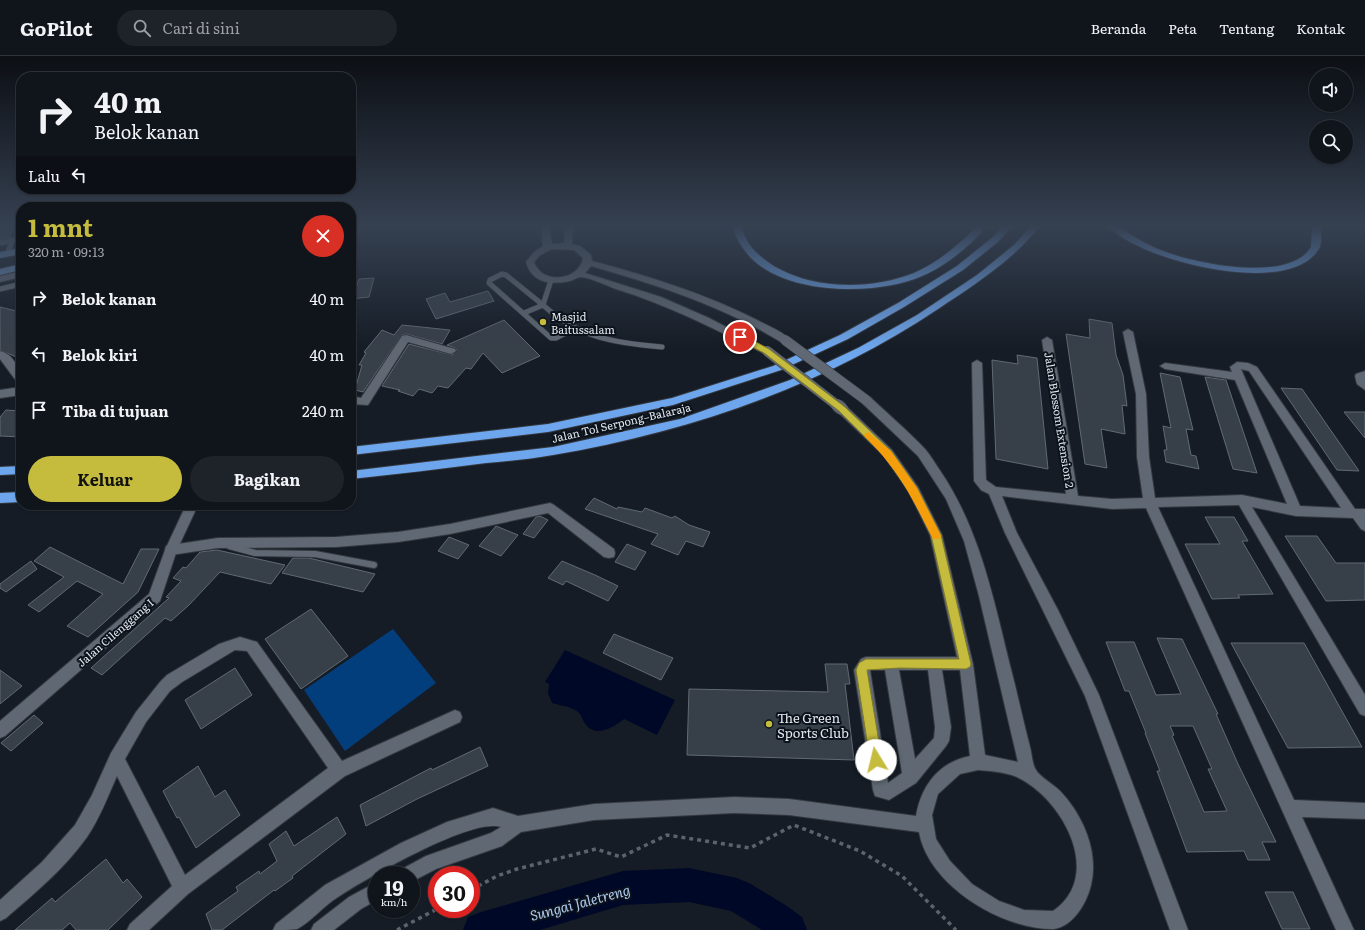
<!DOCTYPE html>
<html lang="id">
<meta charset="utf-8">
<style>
:root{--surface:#10151c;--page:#1e2229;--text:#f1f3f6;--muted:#9c9fa3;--line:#30343b;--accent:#c5bc3d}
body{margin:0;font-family:Literata,serif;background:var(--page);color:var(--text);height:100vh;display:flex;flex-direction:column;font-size:15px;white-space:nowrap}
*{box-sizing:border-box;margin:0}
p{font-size:13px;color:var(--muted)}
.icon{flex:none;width:22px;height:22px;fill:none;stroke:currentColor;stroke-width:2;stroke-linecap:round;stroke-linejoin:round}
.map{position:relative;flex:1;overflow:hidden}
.details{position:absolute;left:16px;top:146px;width:340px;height:308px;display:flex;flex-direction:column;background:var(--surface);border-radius:16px;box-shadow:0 1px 3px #0004,0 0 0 1px var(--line)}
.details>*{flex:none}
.guide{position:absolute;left:16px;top:16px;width:340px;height:122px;border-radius:16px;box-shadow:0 1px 3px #0004,0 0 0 1px var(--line);background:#10151c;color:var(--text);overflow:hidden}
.fabs{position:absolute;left:1309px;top:12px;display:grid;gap:8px}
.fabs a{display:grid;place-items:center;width:44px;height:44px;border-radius:50%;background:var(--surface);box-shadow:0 1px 3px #0004,0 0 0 1px var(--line);font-size:20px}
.speed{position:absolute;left:368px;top:810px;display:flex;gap:8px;font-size:20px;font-weight:700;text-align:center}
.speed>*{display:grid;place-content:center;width:52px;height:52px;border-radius:50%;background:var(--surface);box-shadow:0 1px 3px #0004,0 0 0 1px var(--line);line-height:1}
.speed small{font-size:10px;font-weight:400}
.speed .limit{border:6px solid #d22;background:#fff;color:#111}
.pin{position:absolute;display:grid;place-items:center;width:34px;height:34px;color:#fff;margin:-17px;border:2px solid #fff;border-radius:50%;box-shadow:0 1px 4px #0007}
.me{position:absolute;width:44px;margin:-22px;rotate:351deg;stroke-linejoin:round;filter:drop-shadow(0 0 3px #0008)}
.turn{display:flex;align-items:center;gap:14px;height:84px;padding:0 12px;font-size:18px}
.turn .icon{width:52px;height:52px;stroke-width:2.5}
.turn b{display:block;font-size:28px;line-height:34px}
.then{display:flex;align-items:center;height:38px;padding:0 12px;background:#0003;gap:8px;font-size:15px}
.round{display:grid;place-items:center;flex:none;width:42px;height:42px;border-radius:21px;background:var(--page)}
.headline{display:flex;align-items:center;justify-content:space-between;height:68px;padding:0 12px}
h1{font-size:24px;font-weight:700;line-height:30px;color:var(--accent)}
.primary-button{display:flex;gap:8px;margin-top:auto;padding:8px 12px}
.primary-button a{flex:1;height:46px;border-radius:24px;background:var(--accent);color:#111;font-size:16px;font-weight:700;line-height:46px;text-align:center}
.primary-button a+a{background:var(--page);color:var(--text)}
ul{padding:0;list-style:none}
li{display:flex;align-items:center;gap:12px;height:56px;padding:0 12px}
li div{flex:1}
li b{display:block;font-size:15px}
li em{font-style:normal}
header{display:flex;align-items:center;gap:24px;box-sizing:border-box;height:56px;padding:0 20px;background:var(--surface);border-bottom:1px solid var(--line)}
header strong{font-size:19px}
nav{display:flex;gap:22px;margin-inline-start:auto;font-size:14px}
.search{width:280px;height:36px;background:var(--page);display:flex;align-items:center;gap:10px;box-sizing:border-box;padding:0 14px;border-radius:22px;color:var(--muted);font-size:15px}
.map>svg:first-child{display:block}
</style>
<header>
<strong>GoPilot</strong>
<div class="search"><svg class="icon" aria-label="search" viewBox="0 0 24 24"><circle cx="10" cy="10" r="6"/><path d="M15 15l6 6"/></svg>Cari di sini</div>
<nav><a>Beranda</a><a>Peta</a><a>Tentang</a><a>Kontak</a></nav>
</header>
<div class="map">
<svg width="1365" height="874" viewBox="0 0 1365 874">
<rect width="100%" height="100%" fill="#151c25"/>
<path fill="#033e7c" d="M393,573l43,54 -91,68 -41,-61z"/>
<path fill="#000828" d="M565,594l110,50 -18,35 -33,-16c-10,8 -27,19 -38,6 -5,-6 -3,-12 -13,-16 -6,-3 -15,-4 -21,-6l-4,-10 1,-9 -4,-2z"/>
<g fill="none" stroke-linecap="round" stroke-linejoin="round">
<path fill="#000828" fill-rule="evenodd" d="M689,812l48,10 12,5 38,23 15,11 5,13h-45l-31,-19 -42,-9 -66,3 -83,25h-77l5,-13 13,-5 142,-41z"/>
</g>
<g fill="#373f49" stroke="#616974" fill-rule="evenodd">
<path d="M12,170l-2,11 -10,2v-11z"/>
<path d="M374,222l-5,19 -17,2 7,-20z"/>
<path d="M488,235l6,10 -58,18 -10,-20 19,-6 5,9z"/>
<path d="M0,251l21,5v47l-21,-9z"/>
<path d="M1089,263l23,4 4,32 7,20 4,31 -5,-1 3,29 -24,-5 6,39 -22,-4 -19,-130 24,4z"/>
<path d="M504,264l36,36 -38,17 -19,-20 -12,16 -5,-1 -18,20 -10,-2 -6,7 -13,-4 -6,7 -15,-5 2,-1 -18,-4 27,-42 43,11 5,-5 -2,-2 -8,-3z"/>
<path d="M402,269l48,5 -8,14 -36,-10 -4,1 -39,57 -8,-2 7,-25h-3l7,-12 -2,-1 18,-22 12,5z"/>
<path d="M1017,299l20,3 11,111 -52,-10 -4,-99 26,4z"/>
<path d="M1160,317l20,4 13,53 -7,-1 5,26 5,1 3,13 -33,-7 -2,-12h3l-4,-24 8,2z"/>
<path d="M1205,321l21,3 31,93 -24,-4z"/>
<path d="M1281,332l21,1 57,82 -22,-1z"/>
<path d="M6,354l15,1v26l-21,-1v-19z"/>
<path d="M1344,356h21v26z"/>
<path d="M594,442l23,11 1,-2 24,5 3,-4 27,10 3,-2 14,9 21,7 -7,15 -17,-6 -8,14 -27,-11 7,-10 -73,-25z"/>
<path d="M540,460l8,4 -14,18 -11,-4 13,-17z"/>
<path d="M1205,461h29l14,24h-6l31,53 -35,1 2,3 -28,1 -27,-55h35z"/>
<path d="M496,470l22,9 -17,21 -22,-10z"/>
<path d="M1285,480h32l19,27h29v37l-39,1z"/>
<path d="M449,481l20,8 -11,14 -20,-8z"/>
<path d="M627,488l19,8 -11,18 -20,-8z"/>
<path d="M50,491l73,37 18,-35h18l-21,43 -50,45 -21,-11 36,-32 -26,-13 -38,31 -11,-7 36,-28 -30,-16z"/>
<path d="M217,494l68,15 -14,19 -51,-12 -31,33 -18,16 -6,-3 -63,57 -11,-7 78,-70 -3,-1 15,-16 -8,-3 10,-11 3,1 14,-16z"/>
<path d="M293,502h16l66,16 -12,18 -81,-19z"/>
<path d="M31,505l6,8 -31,23 -6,-4v-4z"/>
<path d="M562,505l33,14 23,11 -10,15 -42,-20 -3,4 -15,-7z"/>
<path d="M311,553l37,47 -47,33 -36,-50z"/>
<path d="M614,578l59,24 -12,22 -58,-27z"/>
<path d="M1157,582l25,1 36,75h-2l22,50 38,78h-14l8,18h-22l-4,-9 -57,1 -30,-81h3l-15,-38h1l-17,-42h-4l-19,-49h28l22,53 25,-1zM1170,670h23l19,43h-4l19,42 -23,1 -32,-76 2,-1z"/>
<path d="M1231,587h73l58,104 -74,1z"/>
<path d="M825,608h22l3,20h-5l9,76 -167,-5 2,-66 139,3z"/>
<path d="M235,612l17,27 -51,34 -16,-29z"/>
<path d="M0,614l22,16 -22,18z"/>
<path d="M34,659l9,8 -32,28 -10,-8z"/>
<path d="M480,691l8,19 -71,33 -51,27 -6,-21 71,-37 1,2z"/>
<path d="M198,710l17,31 10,-7 15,25 -44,33 -17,-31 -2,1 -14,-27z"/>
<path d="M337,761l9,17 -54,42 1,2 -18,13 -1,-1 -52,40h-10l-6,-16 32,-23 -2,-4 23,-16 1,3 17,-13 -8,-17 17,-13 8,15z"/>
<path d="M106,803l17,24 4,-4 15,18 -34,33h-32l-6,-7 -8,7h-47l37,-32 3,4z"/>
<path d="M1265,836h28l17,37h-28z"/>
</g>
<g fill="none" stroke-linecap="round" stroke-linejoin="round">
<g stroke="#34383f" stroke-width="6">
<g id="lane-far1">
<path d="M0,187l21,-4"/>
<path d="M8,197l4,-13"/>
<path d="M551,224l-8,25c36,33 72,38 119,42"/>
<path d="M0,233l21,-5"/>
<path d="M524,257l19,-8 -37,-30 -4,-1 -12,6 -1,3 62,55h5l17,-9"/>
</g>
</g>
<g stroke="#34383f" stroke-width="8">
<path id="lane" d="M229,490l26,7 60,1 59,11"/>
</g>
<g stroke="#34383f" stroke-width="2">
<g id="street">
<path d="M541,170h8l3,18 12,-1 1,-17h8l-1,18 8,2 11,9 1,6c57,15 114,33 167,60 9,5 25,11 31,19l-1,2h-8c-59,-36 -123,-57 -190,-76l-6,7 76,24 48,21 63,33 -5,3 -4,-1c-48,-24 -95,-48 -147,-64 -11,-4 -24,-11 -35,-12 -3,0 -8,3 -11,4 -20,4 -38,2 -44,-19l8,-10 9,-6zM552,193l22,1 9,8c-4,23 -41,27 -49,4l6,-7z"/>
<path d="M1128,273l5,3 13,62 3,63 6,41 87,-3 45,9 -52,-124 -70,-11 -5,-3 5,-3 67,9 -2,-5 7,-5 11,1 9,4 98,142h10v22l-4,-2 -8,-11 -57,-2 -44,-9 113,188v21l-5,-2 -121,-209 -81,2 136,293 71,3v16l-63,-2 52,113h-18l-190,-422 -34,1 -110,-13 15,37 41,77 41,85 89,235h-18l-85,-234 -80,-163 -16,-39 -8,-4 -7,-9 -2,-118 5,-3 5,3 4,117 10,7 70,7 -24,-154 5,-3 5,3 26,156 34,3 31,-1 -6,-41 -1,-63 -13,-62zM1241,313l8,2 92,137 -41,-2z"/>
<path d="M406,279l49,14 1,2 -5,3 -43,-12 -40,63 -17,-1v-8l10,2 41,-62z"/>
<path d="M0,295c14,3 21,20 21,33l-4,-2 -17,-23z"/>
<path d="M1365,315v19l-8,-6 -2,-8 1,-2z"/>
<path d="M21,331v8l-21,3v-8z"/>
<path d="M866,340l4,1c18,17 38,34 55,52 6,7 11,16 16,23 41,61 54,135 72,205 6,24 11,47 17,70 2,7 2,17 6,23 3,6 18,15 24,21 23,24 39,61 31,94 -4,17 -17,41 -37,44 -52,1 -126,-44 -135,-97l-130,-17 -55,-2 -140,7 -73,12 -19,14 -66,23 -25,13v-7h-12l3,-6 24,-13 65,-23 10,-6c-29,-10 -136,52 -163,70 -15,9 -26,24 -41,32 -5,1 -17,1 -24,1l3,-6 49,-39 76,-42 46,-21 46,-14 25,8 76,-12 140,-7 55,2 127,17c5,-30 23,-54 54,-60l-10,-86h-18l9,57 -2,14 -3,5 -30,37 -27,17 -14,-4 -2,-6 -19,-120 7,-11 5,-2h91l-27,-122 -21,-43 -25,-36 -46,-44 -1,-3 1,-3h8l46,44 26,37 24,48 31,129 12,91 33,7 -39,-166 -15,-55 -18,-42 -28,-43 -56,-53 -1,-3zM870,614h15l17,103 -14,10zM899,614h29l7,57 -1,11 -19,21zM978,714c13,1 27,2 39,7 45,21 88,98 36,134l-29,-1 -25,-9 -27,-17 -22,-23 -14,-22 -4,-24 6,-21 22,-20z"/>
<path d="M550,447l4,2 60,44 1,4 -1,4 -5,1 -5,-1 -56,-44 -98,21 -52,8 -62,5 -118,1 -47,7 -5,-1 -1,-4 1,-4 5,-1 47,-7 118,-1 62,-5 52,-8z"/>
<path d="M240,581l17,5 85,119 113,-51 5,2 2,5 -2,5 -115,54 -157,118 -39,36h-22l3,-6 42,-38 -55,-110c-9,20 -17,42 -30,61 -22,31 -52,56 -81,81l-6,3v-21l42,-38 33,-37 17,-30 19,-42 25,-41 24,-30 7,-7 52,-31zM235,594l12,1 81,117 -143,107 -60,-116 21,-37 24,-31 12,-9z"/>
<path d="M377,826v18l-16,9 -27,21h-23l3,-6 35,-27z"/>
</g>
</g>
<g stroke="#34383f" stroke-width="2">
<g id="secondary">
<path d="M21,215v6l-21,5v-6z"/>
<path d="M186,449h12l-21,45 -17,51 -155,135 -5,2v-17l149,-127 16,-44z"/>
</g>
</g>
<g stroke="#34383f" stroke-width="2">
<g id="primary">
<path d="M21,192v6l-21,4v-6z"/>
<path d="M21,208v6l-21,5v-6z"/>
</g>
</g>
<g stroke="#34383f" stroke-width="2">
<g id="highway">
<path d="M732,170h8c4,7 7,16 12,22 38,42 112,45 162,25 24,-10 45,-29 64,-47h9c-17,20 -41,40 -65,50 -47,21 -148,20 -179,-28 -5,-6 -8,-14 -11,-22z"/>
<path d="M1003,170h9l-13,15 -36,29 -59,37 -56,32 -67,31 -108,35 -125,27 -197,23v-8l197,-23 124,-26 101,-32 67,-31 58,-32 59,-37 36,-29z"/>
<path d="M1031,170h9c-28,35 -66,59 -102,83 -115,77 -249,123 -385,146 -22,4 -45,6 -67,8 -45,6 -90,11 -135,16v-8l202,-24 127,-28 110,-39 68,-32 59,-33 60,-40 37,-30z"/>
<path d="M1108,170c3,0 7,0 9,0 5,2 11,8 16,10 10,6 21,12 33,16 32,12 124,31 145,-5l1,-21h8c1,8 3,17 -2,24 -30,48 -178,11 -210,-24z"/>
<path d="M21,410v8l-21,1v-8z"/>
<path d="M21,436v10l-21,1v-10z"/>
</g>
</g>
<g stroke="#5d636b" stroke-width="3.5" stroke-dasharray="4 4" stroke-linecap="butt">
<path d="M471,834l26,-14 20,-7 79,-20 25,8 46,-22 83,13 44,-23 66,26 42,25 54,54"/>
<path d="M397,874l40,-21"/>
</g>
<use href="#lane-far1" stroke="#5f6873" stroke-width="5"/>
<use href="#lane" stroke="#5f6873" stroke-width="6"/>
<use href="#street" fill="#5f6873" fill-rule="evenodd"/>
<use href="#secondary" fill="#5f6873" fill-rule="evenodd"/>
<use href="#primary" fill="#688dbc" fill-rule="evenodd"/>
<use href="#highway" fill="#6ea6ed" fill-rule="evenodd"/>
<g stroke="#34383f" stroke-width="11" stroke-linecap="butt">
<g id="street-bridge-far1">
<path d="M785,284l81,60"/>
<path d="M767,295l71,55"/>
</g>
</g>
<g stroke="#34383f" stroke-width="14" stroke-linecap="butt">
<path id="street-bridge" d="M837,349l5,4"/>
</g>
<use href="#street-bridge-far1" stroke="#5f6873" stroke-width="10"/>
<use href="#street-bridge" stroke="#5f6873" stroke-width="12"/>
</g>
<linearGradient id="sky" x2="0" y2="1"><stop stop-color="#0c0f14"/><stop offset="0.58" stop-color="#354051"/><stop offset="1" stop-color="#354051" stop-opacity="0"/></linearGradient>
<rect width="1365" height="293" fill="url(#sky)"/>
<path fill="#c5bc3d" stroke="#807a28" d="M737,279h6l26,14 76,58 46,44 26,37 24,47 30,129 -1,3 -4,2 -67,-1 -32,2 15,90 -2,4 -4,2 -4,-2 -2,-4 -14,-90 3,-7 7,-4h93l-28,-124 -21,-43 -26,-36 -45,-45 -75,-58 -27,-14z"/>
<path fill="#f59e0b" d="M868,376l23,19 26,37 24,48 -1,3h-7c-21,-41 -34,-69 -68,-102l-1,-2z"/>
<g fill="#c5bc3d" stroke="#0c121b" stroke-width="1.5">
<circle cx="543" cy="266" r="4"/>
<circle cx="769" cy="668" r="4"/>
</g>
<g text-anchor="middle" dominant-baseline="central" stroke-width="4" stroke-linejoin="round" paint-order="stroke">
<g font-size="11" fill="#e2e7ed" stroke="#0c121b" text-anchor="start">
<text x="551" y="260">Masjid<tspan x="551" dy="13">Baitussalam</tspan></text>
</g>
<g font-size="11" fill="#e2e7ed" stroke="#0c121b">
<text transform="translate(1060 364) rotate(81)">Jalan Blossom Extension 2</text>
<text transform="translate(621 366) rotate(-13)">Jalan Tol Serpong–Balaraja</text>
<text transform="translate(115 576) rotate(-41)">Jalan Cilenggang I</text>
</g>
<g font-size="13" fill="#e2e7ed" stroke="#0c121b" text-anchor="start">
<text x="777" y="661">The Green<tspan x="777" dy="15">Sports Club</tspan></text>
</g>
<g font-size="14" font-style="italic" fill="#afcbf0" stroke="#0c121b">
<text transform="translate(580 846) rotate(-15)">Sungai Jaletreng</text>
</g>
</g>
</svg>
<div class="fabs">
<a><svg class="icon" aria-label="sound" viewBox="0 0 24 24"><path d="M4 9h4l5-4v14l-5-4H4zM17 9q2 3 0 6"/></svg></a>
<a><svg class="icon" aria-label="search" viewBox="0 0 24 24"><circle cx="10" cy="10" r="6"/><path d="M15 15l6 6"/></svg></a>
</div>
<div class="speed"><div>19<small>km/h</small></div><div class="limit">30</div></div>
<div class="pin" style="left:740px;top:281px;background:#d93025"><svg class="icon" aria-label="arrive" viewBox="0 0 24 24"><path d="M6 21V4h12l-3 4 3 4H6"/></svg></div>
<svg class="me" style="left:876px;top:704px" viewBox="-20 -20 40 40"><circle r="19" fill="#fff"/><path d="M0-13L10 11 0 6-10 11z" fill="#c5bc3d"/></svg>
<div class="guide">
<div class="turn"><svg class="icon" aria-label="right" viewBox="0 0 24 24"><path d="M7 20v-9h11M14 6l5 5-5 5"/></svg><div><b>40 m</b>Belok kanan</div></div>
<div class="then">Lalu<svg class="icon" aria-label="left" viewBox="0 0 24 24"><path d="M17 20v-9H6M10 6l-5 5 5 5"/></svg></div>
</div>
<section class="details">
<div class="headline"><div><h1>1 mnt</h1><p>320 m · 09:13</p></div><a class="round" style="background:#d93025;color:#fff"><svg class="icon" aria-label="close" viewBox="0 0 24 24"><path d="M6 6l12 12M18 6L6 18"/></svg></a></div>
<ul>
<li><svg class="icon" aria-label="right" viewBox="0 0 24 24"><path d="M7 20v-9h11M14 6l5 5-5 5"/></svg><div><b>Belok kanan</b></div><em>40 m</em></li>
<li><svg class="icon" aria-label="left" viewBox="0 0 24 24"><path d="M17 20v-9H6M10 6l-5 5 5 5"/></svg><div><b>Belok kiri</b></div><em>40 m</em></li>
<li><svg class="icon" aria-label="arrive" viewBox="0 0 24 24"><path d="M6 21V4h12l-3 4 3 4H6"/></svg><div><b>Tiba di tujuan</b></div><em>240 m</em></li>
</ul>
<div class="primary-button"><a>Keluar</a><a>Bagikan</a></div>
</section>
</div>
